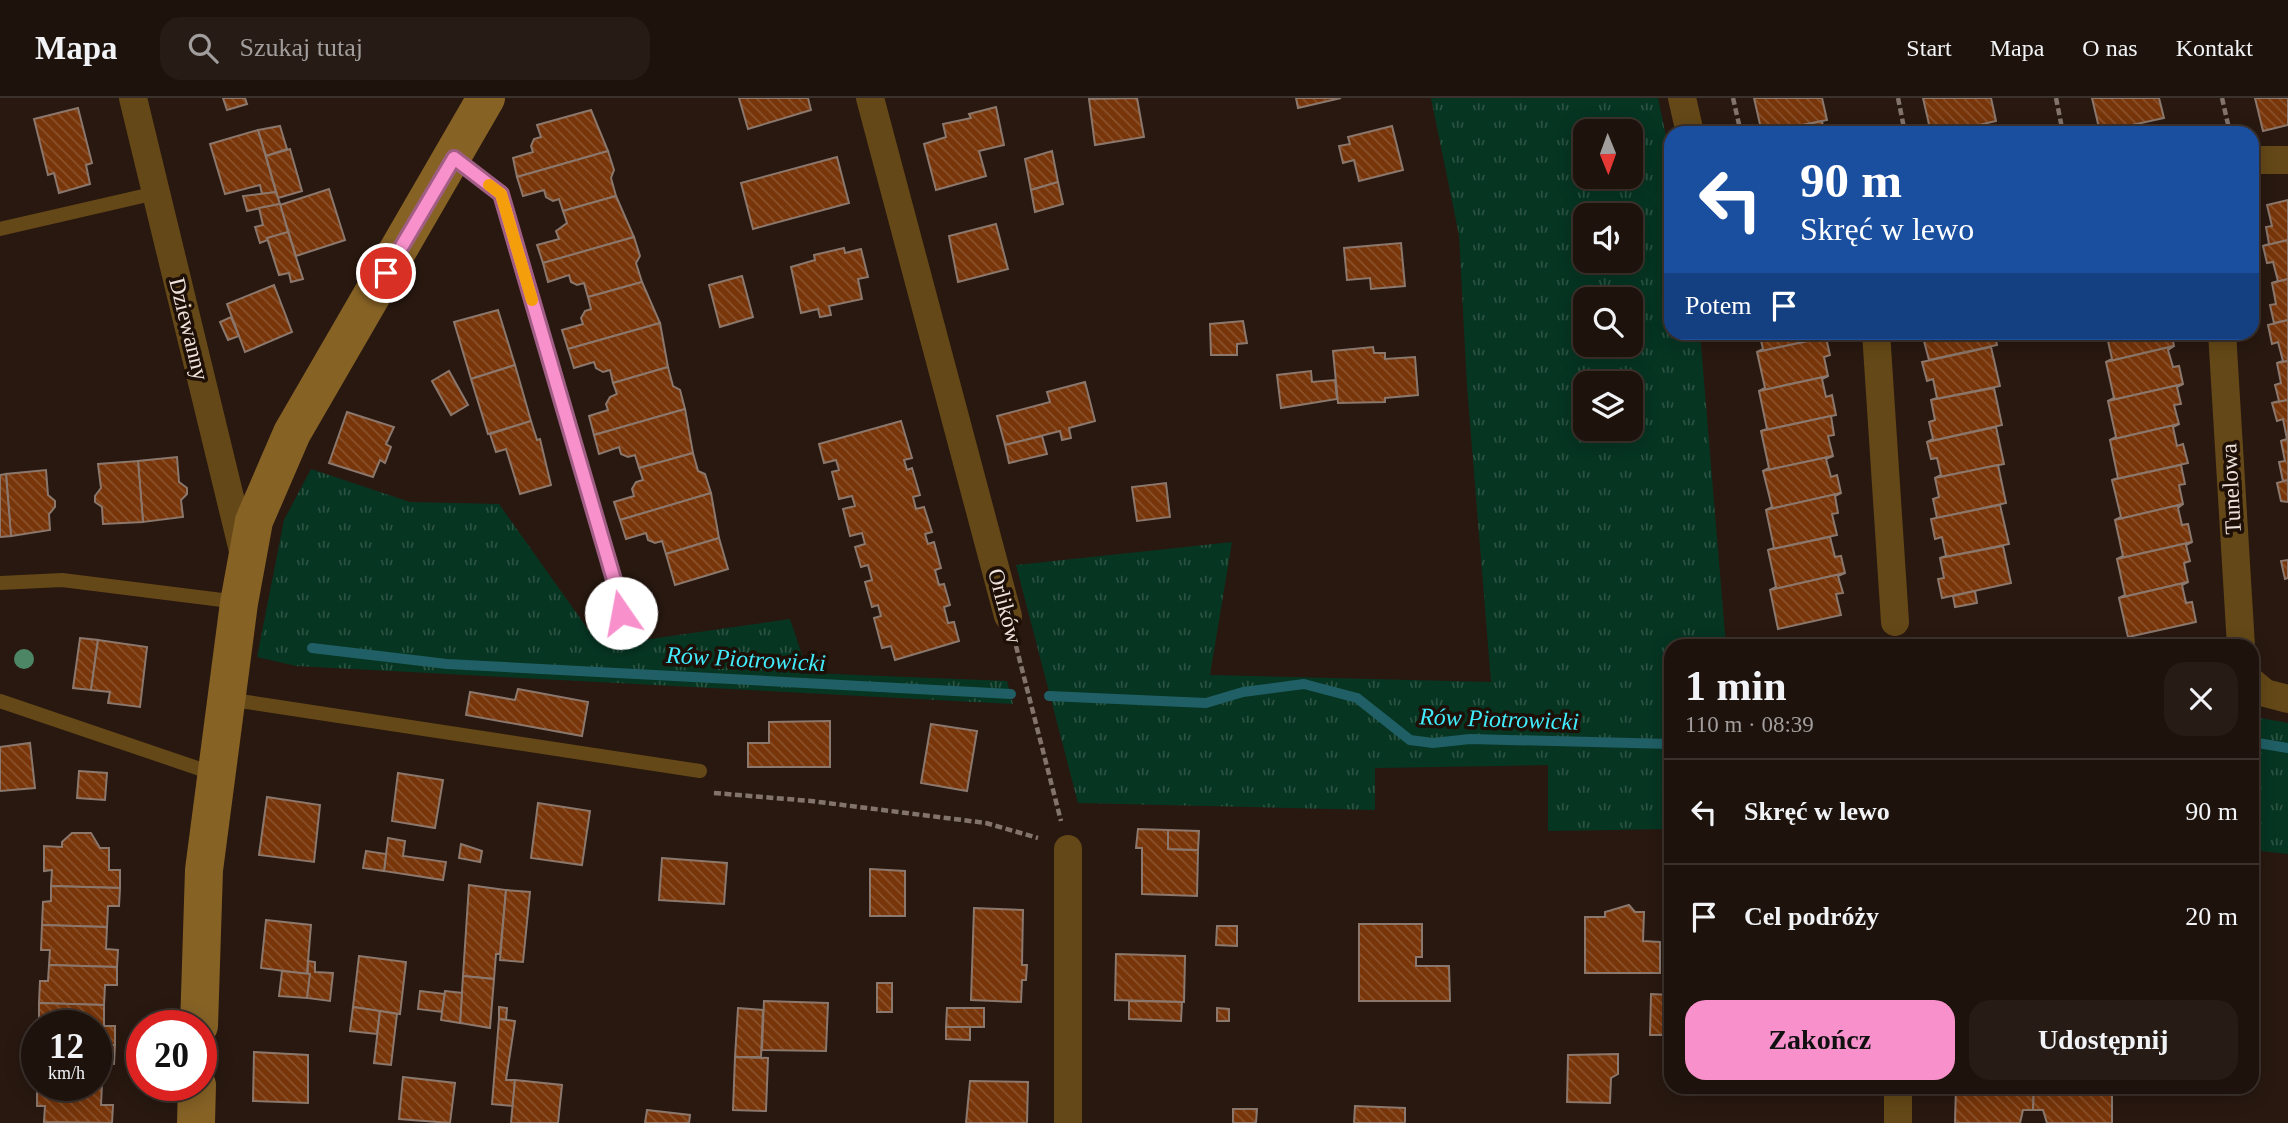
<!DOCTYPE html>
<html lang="pl">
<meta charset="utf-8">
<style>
:root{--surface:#1e120c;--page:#261b15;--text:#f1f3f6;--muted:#a19e9d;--line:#3c322d;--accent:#f890cc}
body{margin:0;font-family:"Times New Roman",serif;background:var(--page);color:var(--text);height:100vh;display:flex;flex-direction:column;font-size:26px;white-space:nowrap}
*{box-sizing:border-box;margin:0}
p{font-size:23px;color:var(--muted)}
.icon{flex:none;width:38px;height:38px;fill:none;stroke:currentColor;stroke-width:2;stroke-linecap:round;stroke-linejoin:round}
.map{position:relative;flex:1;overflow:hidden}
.details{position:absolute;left:1664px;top:541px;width:595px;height:455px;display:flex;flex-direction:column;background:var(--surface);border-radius:21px;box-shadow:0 4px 18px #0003,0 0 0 2px var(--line)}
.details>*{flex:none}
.banner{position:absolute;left:1664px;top:28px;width:595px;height:214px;border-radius:21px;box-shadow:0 4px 18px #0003,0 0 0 2px var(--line);background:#1a4fa0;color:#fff;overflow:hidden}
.needle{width:46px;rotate:179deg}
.buttons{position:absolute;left:1573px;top:21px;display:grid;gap:14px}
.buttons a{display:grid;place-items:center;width:70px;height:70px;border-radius:14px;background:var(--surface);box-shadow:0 4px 18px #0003,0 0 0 2px var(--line);font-size:35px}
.speed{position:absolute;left:21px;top:912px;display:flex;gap:14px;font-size:35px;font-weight:700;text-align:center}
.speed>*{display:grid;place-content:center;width:91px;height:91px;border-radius:50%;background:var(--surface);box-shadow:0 4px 18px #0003,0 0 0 2px var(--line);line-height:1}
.speed small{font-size:18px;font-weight:400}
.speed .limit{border:10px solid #d22;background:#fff;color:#111}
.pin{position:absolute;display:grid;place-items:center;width:60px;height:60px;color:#fff;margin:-30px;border:4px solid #fff;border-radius:50%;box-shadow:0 2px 7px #0007}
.me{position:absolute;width:77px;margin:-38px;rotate:348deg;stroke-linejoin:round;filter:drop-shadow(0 0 5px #0008)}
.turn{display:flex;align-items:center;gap:24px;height:147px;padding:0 21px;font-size:32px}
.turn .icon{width:91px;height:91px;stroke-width:2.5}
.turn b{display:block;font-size:49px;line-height:60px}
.then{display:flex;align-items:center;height:66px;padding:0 21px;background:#0003;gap:14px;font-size:26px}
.round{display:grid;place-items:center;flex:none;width:74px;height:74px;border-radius:21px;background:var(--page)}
.summary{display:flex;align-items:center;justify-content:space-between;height:119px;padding:0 21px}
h1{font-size:42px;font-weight:700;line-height:52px}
.cta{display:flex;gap:14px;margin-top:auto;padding:14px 21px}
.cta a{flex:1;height:80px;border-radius:21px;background:var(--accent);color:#111;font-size:28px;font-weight:700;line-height:80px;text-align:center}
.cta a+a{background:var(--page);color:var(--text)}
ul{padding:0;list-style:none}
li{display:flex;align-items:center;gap:21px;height:105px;padding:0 21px;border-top:2px solid var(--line)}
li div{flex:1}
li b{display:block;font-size:26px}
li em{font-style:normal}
header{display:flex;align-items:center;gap:42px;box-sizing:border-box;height:98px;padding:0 35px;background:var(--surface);border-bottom:2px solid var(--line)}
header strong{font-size:33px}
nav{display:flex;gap:38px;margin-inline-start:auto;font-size:24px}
.search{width:490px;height:63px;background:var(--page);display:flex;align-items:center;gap:18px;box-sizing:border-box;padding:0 24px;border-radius:21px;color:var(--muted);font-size:26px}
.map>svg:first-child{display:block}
</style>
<header>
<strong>Mapa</strong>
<div class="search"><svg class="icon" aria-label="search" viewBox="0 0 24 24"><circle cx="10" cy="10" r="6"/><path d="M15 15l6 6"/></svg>Szukaj tutaj</div>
<nav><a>Start</a><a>Mapa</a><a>O nas</a><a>Kontakt</a></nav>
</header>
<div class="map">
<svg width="2288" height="1025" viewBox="0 0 2288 1025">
<defs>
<pattern id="grass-tufts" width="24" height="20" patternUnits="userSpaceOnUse" patternTransform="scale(1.75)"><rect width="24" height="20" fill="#063522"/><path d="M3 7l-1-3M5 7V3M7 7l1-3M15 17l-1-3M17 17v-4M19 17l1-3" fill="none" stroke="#2b5242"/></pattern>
<pattern id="building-back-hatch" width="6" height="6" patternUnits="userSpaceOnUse" patternTransform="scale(1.75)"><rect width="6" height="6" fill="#773509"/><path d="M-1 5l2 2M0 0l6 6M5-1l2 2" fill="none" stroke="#8b522c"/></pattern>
</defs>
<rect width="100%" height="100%" fill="#281810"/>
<g fill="url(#grass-tufts)" fill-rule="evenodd">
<path d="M1431,0h227l13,62v172l29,1 26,313h-55v183l-123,2v-66l-173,3v42l-297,-7 -62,-238 216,-23 -22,133 281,7 -24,-296 -8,-151zM1586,33h45v46h-45zM1586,117h45v46h-45zM1586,201h45v46h-45zM1586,285h45v46h-45z"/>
<path d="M311,371l99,33 89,2 96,135 20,5 175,-25 18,54 199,8 6,23 -717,-38 -39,-9 27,-137z"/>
<path d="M2252,612l9,8 27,5v131l-36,-4z"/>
</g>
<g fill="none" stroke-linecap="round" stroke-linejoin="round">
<g stroke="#205f65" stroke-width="10">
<path d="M312,550l135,16 564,30"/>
<path d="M1049,598l157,7 37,-11 61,-8 53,14 53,42 23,3 37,-4 201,5"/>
<path d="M2252,644l36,6"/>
</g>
</g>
<g fill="url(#building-back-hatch)" stroke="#8b776c" stroke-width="2">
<path d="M223,0h22l2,6 -20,6z"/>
<path d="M739,0h69l3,12 -63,19z"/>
<path d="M1137,0l7,39 -49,8 -6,-46z"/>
<path d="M1296,0h45l-43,10z"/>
<path d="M1754,0h68l5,22 -65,13z"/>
<path d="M1923,0h68l5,23 -51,12h-14z"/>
<path d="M2092,0h67l5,20 -64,14z"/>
<path d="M2255,0h33v27l-25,6z"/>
<path d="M996,9l8,38 -25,6 7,25 -50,14 -12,-46 22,-7 -3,-13 28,-6 -2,-4z"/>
<path d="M78,10l14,55 -6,2 4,19 -31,9 -5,-20 -6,2 -14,-56z"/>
<path d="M591,12l17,41 -91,26 -4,-19 20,-6 -2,-6 3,-7 7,-2 -4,-12z"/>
<path d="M1822,23l2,12h-55z"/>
<path d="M280,28l7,23 -21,7 -8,-26z"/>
<path d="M1392,28l11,44 -44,11 -5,-21 -11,3 -4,-17 11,-2 -2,-7z"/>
<path d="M258,32l18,62 -14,2 -2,-9 -35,9 -15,-50z"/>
<path d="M290,51l12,42 -24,7 -12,-42z"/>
<path d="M608,53l6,19 -3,8 5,18 -53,15 -4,-12 -6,2 -7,-4 -2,-7 -21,6 -6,-19z"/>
<path d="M1052,53l6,31 -27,8 -6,-31z"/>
<path d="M837,59l12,46 -96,26 -12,-46z"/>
<path d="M1058,84l5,22 -28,8 -4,-22z"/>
<path d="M329,91l16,51 -49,16 -16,-51z"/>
<path d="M276,94l4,12 -33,7 -4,-15z"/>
<path d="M616,98l18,41 -91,26 -6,-18 22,-6 -3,-8 11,-8 -4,-12z"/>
<path d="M2288,102v40l-25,6 6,-2 -3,-17 6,-1 -5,-21z"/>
<path d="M280,106l8,28 -28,11 -5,-16 8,-2 -4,-17z"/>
<path d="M996,126l12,45 -50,13 -9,-46z"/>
<path d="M288,134l15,47 -12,3 -2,-9 -10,2 -12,-37z"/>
<path d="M634,139l6,19 -4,7 6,19 -54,15 -4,-14 -7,2 -6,-3 -2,-7 -21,7 -5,-19z"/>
<path d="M2288,142v39l-16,4 6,-2 -5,-19 -6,1 -4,-17z"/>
<path d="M1401,145l4,43 -34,3 -1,-11 -23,2 -3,-32z"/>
<path d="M844,150l1,5 16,-4 7,28 -10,2 4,20 -33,7 2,9 -11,2 -2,-8 -17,4 -10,-46 24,-7 -1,-5z"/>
<path d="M742,178l11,41 -33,10 -11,-42z"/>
<path d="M2288,181v41l-14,3 -4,-18 6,-1 -4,-21z"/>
<path d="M642,184l18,41 -92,26 -6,-19 21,-6 -2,-6 4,-7 6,-2 -3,-12z"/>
<path d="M274,187l18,47 -47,20 -18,-48z"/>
<path d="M498,212l17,55 -44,14 -17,-57z"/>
<path d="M231,219l8,19 -11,4 -8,-18z"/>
<path d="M2288,222v41l-11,2 6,-2 -5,-19 -6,2 -4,-19z"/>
<path d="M1243,223l4,22 -10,1v11h-26l-1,-31z"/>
<path d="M660,225l8,44 -55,16 -3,-13 -7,2 -7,-4 -2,-6 -20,6 -6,-19z"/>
<path d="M1759,234h73v4l-75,16 6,-3z"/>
<path d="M1929,234h65l3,13 -68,15 -5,-19 6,-1z"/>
<path d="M2106,234h65l3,14 -68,16 6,-3z"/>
<path d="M1832,238l-6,2 4,17 -6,2 4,19 -69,15 6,-3 -8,-36z"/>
<path d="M2174,248l-6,4 5,17 6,-1 4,18 -75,17 6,-3 -8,-36z"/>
<path d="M1373,249l1,6h11v6l30,-2 3,38 -33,3v4l-47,1 -5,-52z"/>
<path d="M1991,249l9,39 -69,14 6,-2 -4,-19 -6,2 -5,-19z"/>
<path d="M2288,263v39l-16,3 7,-2 -4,-16 6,-2 -4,-20z"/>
<path d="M515,267l16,56 -43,13 -17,-55z"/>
<path d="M668,269l5,19 7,4 5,19 -91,26 -5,-19 19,-6 -2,-6 4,-7 7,-3 -4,-11z"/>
<path d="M449,273l19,34 -17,10 -19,-34z"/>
<path d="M1311,273l1,11 23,-2 2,19 -56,9 -4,-33z"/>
<path d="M1828,278l-6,3 4,18 6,-2 4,20 -75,16 6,-2 -8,-38z"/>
<path d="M1085,284l10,39 -26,7 2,10 -9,2 -2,-9 -55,14 -8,-29 53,-14 -3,-10z"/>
<path d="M2183,286l-6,3 4,17 -7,1 5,19 -69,16 6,-3 -8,-36z"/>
<path d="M1994,290l8,37 -75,17 6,-3 -4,-17 6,-2 -4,-20z"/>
<path d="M2288,302v39l-7,2 6,-2 -4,-20 -6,2 -5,-18z"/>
<path d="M685,311l8,44 -54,15 -4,-13 -7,2 -7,-3 -2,-7 -20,7 -5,-19z"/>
<path d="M347,314l47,15 -8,17 5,3 -6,16 -5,-3 -7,17 -44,-14z"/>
<path d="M1831,318l3,19 -6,1 5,20 -70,15 6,-3 -8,-37z"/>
<path d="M531,323l6,19 3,-1 11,46 -31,9 -14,-45 -10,3 -6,-18z"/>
<path d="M901,323l11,37 -8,2 3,10 5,-2 8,27 -7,2 3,12 8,-2 8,25 -7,2 3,10 6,-2 7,26 -6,2 4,15 5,-1 6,21 -6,2 4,16 6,-1 5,19 -64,19 -4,-14 -9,2 -8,-30 7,-2 -3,-11 -6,2 -7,-25 7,-2 -4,-15 -7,2 -6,-20 10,-3 -3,-11 -12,3 -7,-27 12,-3 -3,-10 -13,3 -7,-27 7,-2 -3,-10 -12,3 -5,-19z"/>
<path d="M2179,326l-6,3 4,19 6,-2 5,19 -76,17 6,-2 -8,-38z"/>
<path d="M1996,329l8,37 -69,14 6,-3 -4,-17 -6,1 -4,-17z"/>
<path d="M1042,338l5,18 -38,9 -4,-18z"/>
<path d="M2288,341v41l-5,1 -4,-19 6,-1 -4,-20z"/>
<path d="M693,355l5,18 7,3 6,19 -91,27 -6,-18 20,-6 -2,-7 4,-7 7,-2 -4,-12z"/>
<path d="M1833,358l-7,3 5,18 6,-2 4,18 -75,17 6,-3 -9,-36z"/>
<path d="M177,359l2,25 8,6v6l-6,6 2,17 -40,5 -5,-61z"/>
<path d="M138,363l5,61 -40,2 -1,-17 -7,-5v-6l6,-8 -3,-24z"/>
<path d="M1998,367l8,38 -69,15 -4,-19 6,-2 -4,-19z"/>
<path d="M2181,367l4,19 -6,1 4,19 -68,16 6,-3 -9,-37z"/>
<path d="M46,372l2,25 7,6v6l-6,7 1,16 -39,6 -5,-62z"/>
<path d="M6,376l5,62 -11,1v-62z"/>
<path d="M2288,382v22l-7,-1 -4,-18z"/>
<path d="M1166,385l4,34 -33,4 -5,-34z"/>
<path d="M711,395l8,45 -53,16 -4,-13 -7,2 -7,-3 -2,-7 -20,6 -6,-19z"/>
<path d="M1841,395l-6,3 3,17 -6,1 5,21 -69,15 6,-2 -8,-38z"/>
<path d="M2183,406l-5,4 4,17 6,-1 4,18 -75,17 6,-3 -8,-36z"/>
<path d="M2000,407l9,39 -69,14 6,-2 -4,-19 -7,2 -4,-20z"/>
<path d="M1830,439l5,20 6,-1 4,17 -75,17 6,-3 -8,-37z"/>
<path d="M719,440l9,31 -53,16 -9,-31z"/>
<path d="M2192,444l-6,3 4,16 -6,2 4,19 -69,16 6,-3 -8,-36z"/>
<path d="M2003,448l8,37 -69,15 -4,-19 6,-1 -4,-20z"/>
<path d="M2288,462v18l-3,1 -4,-18z"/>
<path d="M1845,475l-7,3 5,17 -7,1 5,21 -63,14 -8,-39z"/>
<path d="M2188,484l-6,3 4,18 6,-1 4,20 -68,15 -9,-39z"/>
<path d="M1975,493l2,12 -22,4 -2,-11z"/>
<path d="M80,540l18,2 -7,50 -18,-2z"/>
<path d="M98,542l49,7 -7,60 -32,-4 2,-11 -19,-2z"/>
<path d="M518,591l70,13 -6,34 -116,-21 4,-23 45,8z"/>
<path d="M830,623v46h-82v-24h21v-21z"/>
<path d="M931,626l46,7 -10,60 -46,-8z"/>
<path d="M30,645l5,45 -35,3v-44z"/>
<path d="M79,673l28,2 -2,27 -28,-2z"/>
<path d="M398,675l45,7 -8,48 -43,-7z"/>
<path d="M267,699l53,8 -6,57 -55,-7z"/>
<path d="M538,705l52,8 -8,54 -51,-7z"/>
<path d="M1138,731l30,1v19l30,1 -1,46 -55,-2v-46h-6z"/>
<path d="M1168,732l31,1 -1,19 -30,-1z"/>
<path d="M72,735h19l9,15h9v22h11v18l-69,-2 1,-16 -8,1v-25l18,1v-5z"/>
<path d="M388,740l17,3 -2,15 43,6 -3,18 -59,-9z"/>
<path d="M461,746l21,7 -2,11 -21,-4z"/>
<path d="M366,753l20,3 -2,17 -21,-3z"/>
<path d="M662,760l65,5 -3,41 -65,-4z"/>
<path d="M870,771l35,2v45h-35z"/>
<path d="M469,787l37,5 -6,64h-4l-2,25 -31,-3z"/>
<path d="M51,788l69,2 -1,18h-11l-1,21 -65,-2 1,-23 8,-1z"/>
<path d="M506,792l24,2 -7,70 -23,-2z"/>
<path d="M1629,807l6,7h9l-1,29 17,1v31h-75v-56h20v-5z"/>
<path d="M974,810l49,2 -1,55h5l-1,15h-4l-1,22 -50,-2z"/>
<path d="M266,822l45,5 -4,49 -46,-6z"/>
<path d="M1359,826h63v33h-6v9h33l1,35h-91z"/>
<path d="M42,827l65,2 -1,22 12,1 -1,17 -68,-2 1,-15h-9z"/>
<path d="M1217,828h20v20l-21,-1z"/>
<path d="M1116,856l69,2 -1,46 -69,-2z"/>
<path d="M359,858l47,6 -6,52 -47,-7z"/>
<path d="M308,863l7,1v10l18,1 -3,28 -23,-3z"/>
<path d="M49,867l68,2v18h-12l-1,20 -65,-2 1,-22h8z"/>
<path d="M282,873l28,3 -3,24 -28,-2z"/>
<path d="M463,878l31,3 -4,49 -30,-5z"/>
<rect x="877" y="885" width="15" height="29"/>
<path d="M420,893l25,3 -3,18 -24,-3z"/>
<path d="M445,893l17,2 -2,30 -19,-3z"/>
<path d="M1651,896l20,1v40h-21z"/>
<path d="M764,903l64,2 -2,48 -64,-1z"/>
<path d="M1129,903l53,1 -1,19 -52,-2z"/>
<path d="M39,905l65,2v21h11v19h-19v-19h-57z"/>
<path d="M353,909l27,4 -3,23 -27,-3z"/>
<path d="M499,909l8,1 -1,12 -7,-1z"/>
<path d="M738,910l25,2 -2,47h-26z"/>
<path d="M947,910h37v19h-38z"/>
<path d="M1217,910l12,1v12h-12z"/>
<path d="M380,913l17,3 -6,51 -17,-2z"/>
<path d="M499,921l16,2 -9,59h9l-2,26 -21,-2z"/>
<path d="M946,929h24v13l-24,-1z"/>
<path d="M96,947h19l-1,19 -11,-1 -1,21h-6z"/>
<path d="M254,954l54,3v48l-55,-2z"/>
<path d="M1618,956v20l-7,4 -1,25 -43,-1 1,-47z"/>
<path d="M735,959l33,1 -2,53 -33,-1z"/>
<path d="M403,979l52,6 -5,40 -51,-4z"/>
<path d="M515,982l47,5 -4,38h-47z"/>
<path d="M970,983l58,1 -1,41h-61z"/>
<path d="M102,986l-1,21h12l-1,18 -68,-1 1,-16h-8v-21z"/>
<path d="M1956,989h78l-1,23h-10l-3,13h-65z"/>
<path d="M2034,989h78v36h-65l-4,-13h-10z"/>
<path d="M1355,1008l50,2v15h-51z"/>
<path d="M1233,1011h24l-1,14h-23z"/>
<path d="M647,1012l43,5 -1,8h-44z"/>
</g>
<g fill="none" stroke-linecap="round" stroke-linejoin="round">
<g stroke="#82746d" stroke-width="4.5" stroke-dasharray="7 3.5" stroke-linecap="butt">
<path d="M1733,0l8,35"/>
<path d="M1898,0l7,35"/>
<path d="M2056,0l7,35"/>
<path d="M2222,0l8,35"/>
<path d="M1016,548l45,175"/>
<path d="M714,695l97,8 175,22 52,15"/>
</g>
<g stroke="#644817" stroke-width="14">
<path d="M454,60l47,36 121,413 -4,10"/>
<path d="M0,131l156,-36"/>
<path d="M0,485l62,-3 176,22"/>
<path d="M227,601l473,72"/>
<path d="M0,603l215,73"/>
</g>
<g stroke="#644817" stroke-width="28">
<path d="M133,0l111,457"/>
<path d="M870,0l138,518"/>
<path d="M1682,0l8,35"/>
<path d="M2252,62h36"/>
<path d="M1876,234l19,290"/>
<path d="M2222,234l19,314"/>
<path d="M2252,584l13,11 23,6"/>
<path d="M1068,1025v-274"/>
<path d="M1898,1025v-36"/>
</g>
<g stroke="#866225" stroke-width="38">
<path d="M199,928l5,-156 35,-267 15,-82 38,-88 194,-335"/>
<path d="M196,1025l1,-38"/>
</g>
</g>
<circle fill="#4c8664" cx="24" cy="561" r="10"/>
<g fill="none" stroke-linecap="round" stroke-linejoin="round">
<g stroke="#a15e85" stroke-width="18">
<path id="route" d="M386,175l68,-115 47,36 121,413 -1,6"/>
</g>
<use href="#route" stroke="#f890cc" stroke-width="12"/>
<path stroke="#f59e0b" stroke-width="12" d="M489,87l12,9 31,106"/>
</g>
<g text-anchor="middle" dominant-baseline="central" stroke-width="7" stroke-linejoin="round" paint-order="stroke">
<g font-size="23" fill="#eee2dd" stroke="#1e0f07">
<text transform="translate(189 231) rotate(76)">Dziewanny</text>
<text transform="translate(2231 391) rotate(-93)">Tunelowa</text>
<text transform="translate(1005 508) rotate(75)">Orlików</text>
</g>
<g font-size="24" font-style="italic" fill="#41ecfd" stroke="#1e0f07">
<text transform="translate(746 561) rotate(3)">Rów Piotrowicki</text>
<text transform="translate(1499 621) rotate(2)">Rów Piotrowicki</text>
</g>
</g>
</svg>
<div class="buttons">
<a><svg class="needle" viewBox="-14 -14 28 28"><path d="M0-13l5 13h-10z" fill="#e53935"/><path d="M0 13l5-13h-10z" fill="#a19e9d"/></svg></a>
<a><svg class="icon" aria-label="sound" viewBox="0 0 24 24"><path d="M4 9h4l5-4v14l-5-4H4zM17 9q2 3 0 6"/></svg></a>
<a><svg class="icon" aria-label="search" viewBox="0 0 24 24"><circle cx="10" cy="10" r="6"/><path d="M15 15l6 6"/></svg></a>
<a><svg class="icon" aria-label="layers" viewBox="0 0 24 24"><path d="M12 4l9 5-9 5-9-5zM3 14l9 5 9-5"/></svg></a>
</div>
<div class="speed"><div>12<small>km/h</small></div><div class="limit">20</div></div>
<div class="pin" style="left:386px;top:175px;background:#d93025"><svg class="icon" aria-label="arrive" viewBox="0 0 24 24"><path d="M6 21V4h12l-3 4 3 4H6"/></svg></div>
<svg class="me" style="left:621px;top:515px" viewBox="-20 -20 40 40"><circle r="19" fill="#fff"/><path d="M0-13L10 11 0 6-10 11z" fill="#f890cc"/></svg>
<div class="banner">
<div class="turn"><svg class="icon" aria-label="left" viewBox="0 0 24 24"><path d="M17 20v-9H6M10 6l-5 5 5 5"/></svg><div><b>90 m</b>Skręć w lewo</div></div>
<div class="then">Potem<svg class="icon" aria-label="arrive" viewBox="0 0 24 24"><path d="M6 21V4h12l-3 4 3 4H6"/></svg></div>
</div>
<section class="details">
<div class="summary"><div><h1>1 min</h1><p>110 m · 08:39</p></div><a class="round"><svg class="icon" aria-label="close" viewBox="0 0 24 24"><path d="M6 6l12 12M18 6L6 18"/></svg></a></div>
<ul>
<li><svg class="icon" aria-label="left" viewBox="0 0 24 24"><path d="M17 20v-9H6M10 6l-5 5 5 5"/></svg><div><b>Skręć w lewo</b></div><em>90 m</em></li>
<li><svg class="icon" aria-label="arrive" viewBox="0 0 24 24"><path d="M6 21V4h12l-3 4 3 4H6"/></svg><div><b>Cel podróży</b></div><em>20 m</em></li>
</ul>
<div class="cta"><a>Zakończ</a><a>Udostępnij</a></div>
</section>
</div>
